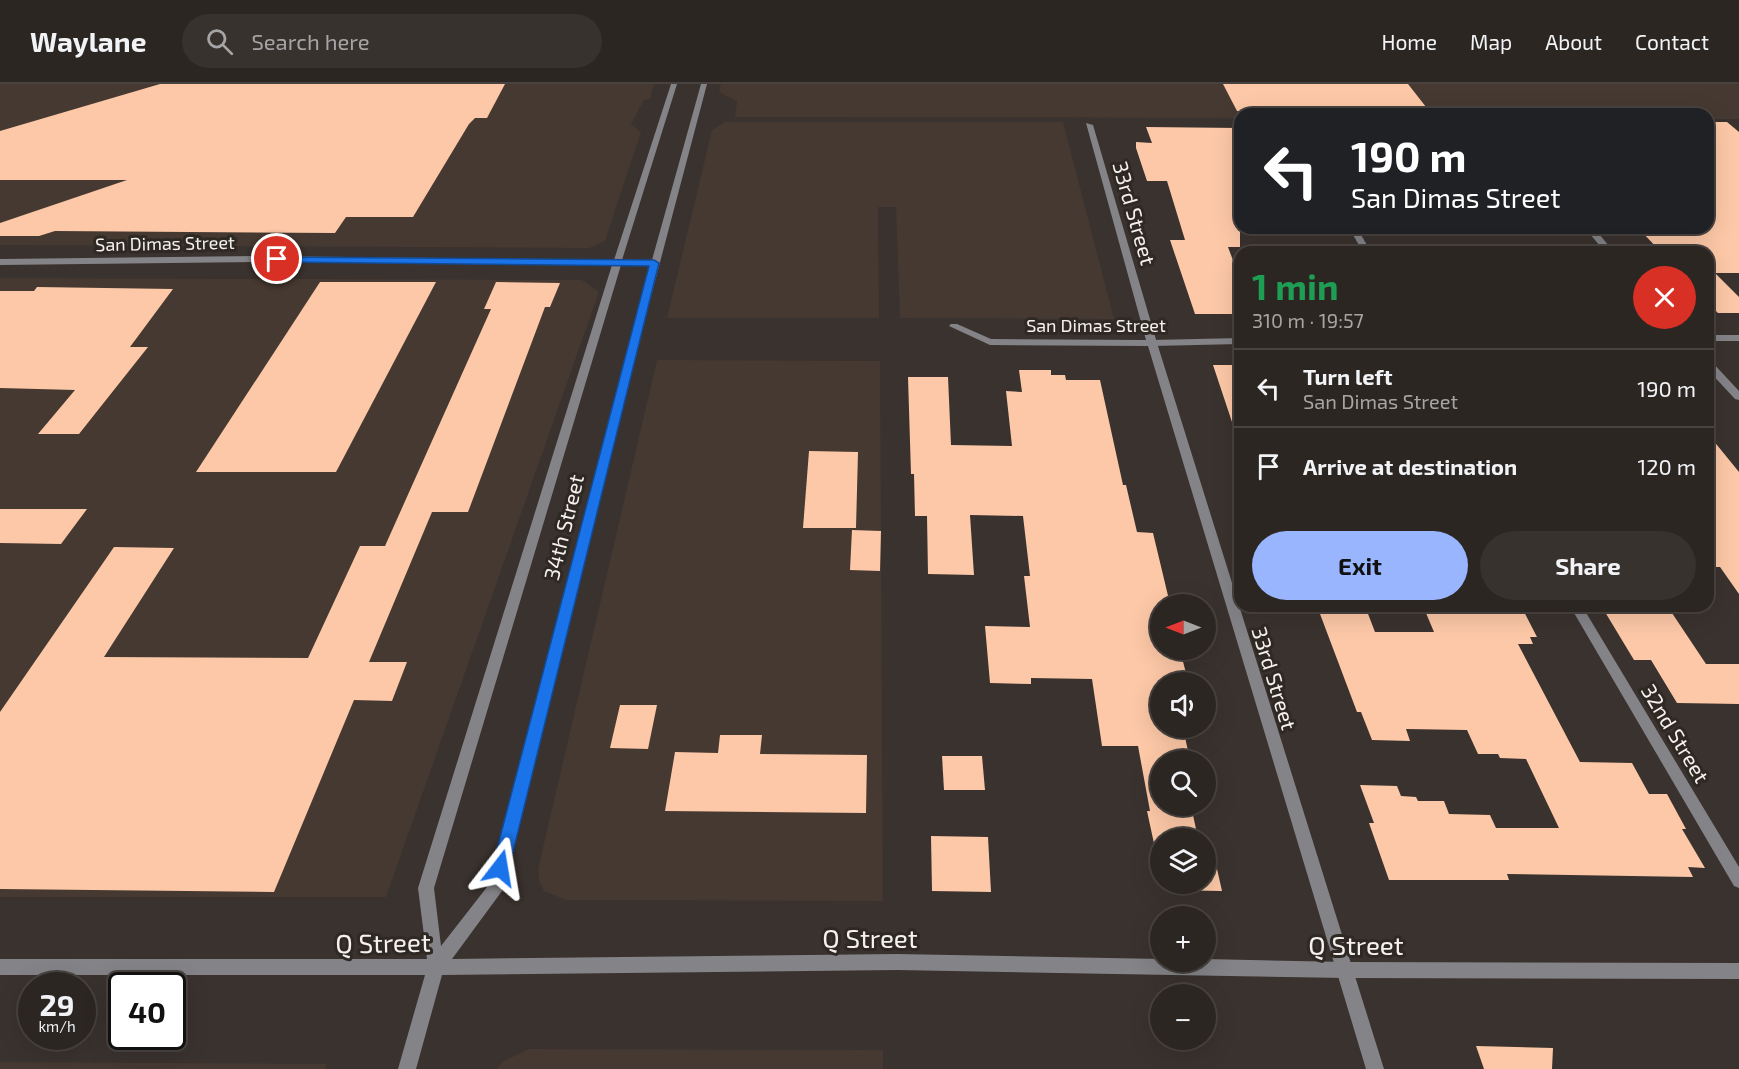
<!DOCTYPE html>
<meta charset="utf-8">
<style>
:root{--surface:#2c2622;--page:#38322f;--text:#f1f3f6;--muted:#a6a5a5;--line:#484340;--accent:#98b5fd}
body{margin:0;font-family:"Exo 2",sans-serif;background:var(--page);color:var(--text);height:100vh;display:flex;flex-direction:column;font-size:22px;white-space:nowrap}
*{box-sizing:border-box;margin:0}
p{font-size:20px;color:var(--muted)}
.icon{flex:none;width:33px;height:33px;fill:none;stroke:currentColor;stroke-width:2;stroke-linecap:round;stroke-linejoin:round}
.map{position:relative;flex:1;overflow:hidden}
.panel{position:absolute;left:1234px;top:162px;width:480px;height:366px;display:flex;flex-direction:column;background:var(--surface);border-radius:18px;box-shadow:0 6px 24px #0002,0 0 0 2px var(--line)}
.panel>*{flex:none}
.top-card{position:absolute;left:1234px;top:24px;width:480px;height:126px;border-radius:18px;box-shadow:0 6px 24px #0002,0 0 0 2px var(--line);background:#202124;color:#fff;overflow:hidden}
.needle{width:39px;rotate:270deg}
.tools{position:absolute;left:1150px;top:510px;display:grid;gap:12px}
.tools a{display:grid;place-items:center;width:66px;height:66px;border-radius:50%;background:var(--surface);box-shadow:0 6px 24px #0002,0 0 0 2px var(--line);font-size:30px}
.speed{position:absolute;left:18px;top:888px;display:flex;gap:12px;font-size:30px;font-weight:700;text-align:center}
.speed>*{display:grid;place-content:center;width:78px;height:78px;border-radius:50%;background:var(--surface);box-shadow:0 6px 24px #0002,0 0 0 2px var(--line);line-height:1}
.speed small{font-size:15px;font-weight:400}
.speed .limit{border:3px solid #111;border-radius:9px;background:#fff;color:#111}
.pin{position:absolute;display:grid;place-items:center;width:51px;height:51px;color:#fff;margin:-26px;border:3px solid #fff;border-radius:50%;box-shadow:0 2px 6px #0007}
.me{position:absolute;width:66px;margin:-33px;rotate:14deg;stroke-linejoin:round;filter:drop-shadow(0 0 4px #0008)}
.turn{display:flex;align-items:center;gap:21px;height:126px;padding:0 18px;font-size:27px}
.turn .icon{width:78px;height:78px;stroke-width:2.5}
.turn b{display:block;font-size:42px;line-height:51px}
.round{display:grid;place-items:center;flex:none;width:63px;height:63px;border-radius:32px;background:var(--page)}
.head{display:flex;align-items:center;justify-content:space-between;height:102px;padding:0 18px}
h1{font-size:36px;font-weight:700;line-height:45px;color:#1e9e55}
.action{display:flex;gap:12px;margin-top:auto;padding:12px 18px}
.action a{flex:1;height:69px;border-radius:36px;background:var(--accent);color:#111;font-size:24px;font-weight:700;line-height:69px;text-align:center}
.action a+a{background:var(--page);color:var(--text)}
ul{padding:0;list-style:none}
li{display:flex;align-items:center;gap:18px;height:78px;padding:0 18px;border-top:2px solid var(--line)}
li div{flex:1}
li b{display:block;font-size:22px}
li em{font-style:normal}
header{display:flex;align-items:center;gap:36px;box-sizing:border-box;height:84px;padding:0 30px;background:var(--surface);border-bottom:2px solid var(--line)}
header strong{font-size:28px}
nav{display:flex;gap:33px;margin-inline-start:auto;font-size:21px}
.search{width:420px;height:54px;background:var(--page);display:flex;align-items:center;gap:15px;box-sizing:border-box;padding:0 21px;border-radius:33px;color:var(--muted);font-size:22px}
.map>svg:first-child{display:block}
</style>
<header>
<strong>Waylane</strong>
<div class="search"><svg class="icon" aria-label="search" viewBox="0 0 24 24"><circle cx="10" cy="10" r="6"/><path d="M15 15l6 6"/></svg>Search here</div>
<nav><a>Home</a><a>Map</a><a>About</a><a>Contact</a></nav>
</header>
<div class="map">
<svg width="1739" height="985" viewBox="0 0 1739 985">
<rect width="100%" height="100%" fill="#3a322e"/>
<g fill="#463931">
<path d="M0,0h654l-4,15 -6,1 -13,24 10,8 -36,109 -16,7 -589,-3z"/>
<path d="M721,0h1018v35h-30l-1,-5h-468v4l-505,-1 2,-16 -18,-9z"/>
<path d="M725,38h338l51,197 -214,-1 -4,-111h-18l1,111h-212l45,-188z"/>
<path d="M0,194l582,2 17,12 -213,605h-386z"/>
<path d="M657,276l223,1 3,540 -317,-1 -22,-9 -5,-10 -1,-12z"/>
<path d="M529,965l354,1v19h-386l5,-7z"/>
<path d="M0,978l327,2 -2,5h-325z"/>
</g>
<g fill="#fcc8a7">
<path d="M160,0h345l-18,34h-12l-6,6 -56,93h-67l-11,16 -280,-2 -16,5h-39v-13l127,-43h-127v-49z"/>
<path d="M1223,0h185l22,28 -193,-1z"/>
<path d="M1708,38h19l12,10v141h-24l24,24v16h-21l-10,-10v-51h-47l-23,-24h70z"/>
<path d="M1146,43l94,1v119h-12l12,32v35h-45l-25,-74h15l-18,-59h-20l-11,-33v-6l16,1z"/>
<path d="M320,198h116l-100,190h-140z"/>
<path d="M496,198l64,1 -10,24h-5l-77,205h-36l-63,150h38l-15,39 -38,-1 -80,192 -274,-3v-177l114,-165 60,1 -70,109 204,1 52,-112h25l106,-237h-7z"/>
<path d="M37,203l136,2 -43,58h18l-69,87h-41l37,-44 -75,-2v-97h34z"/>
<path d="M1213,281h27v69h-4z"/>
<path d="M1019,286h32v5h14l1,5h34l23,105h3l11,47 16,1 17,71h-9v46h19l8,31h-27v47h22l7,32h-29v46h30l7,32h-37v38l-14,-65h3l-12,-65h-36l-10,-67 -61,-1v6l-41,-1 -5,-57 45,1 -6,-51h6l-7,-60 -53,-1 4,60 -46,-1 -1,-58h-12l-1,-42h-3l-3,-97h40l3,68 61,1 -6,-55 16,1z"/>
<path d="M1708,350l31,38v122l-19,-27h-12z"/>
<path d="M809,367l49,1 -2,76h-53z"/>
<path d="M0,425h87l-26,35 -61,-1z"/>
<path d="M852,446l29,1 -1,40 -30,-1z"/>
<path d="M1317,522h48l10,26h59l-11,-26h98l16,31h-7l3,7h-15l62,118 52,1 17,31h18l19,35h-4l23,39 -17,-1 5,10 -186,-3 2,6h-120l-20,-57h5l-14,-38 37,1 4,10 15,1 2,4h26l5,13 41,1 6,13h63l-33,-69 -26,-1 -2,-4h-20l-11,-24 -61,-1 4,12 -38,-1 -11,-28h-4z"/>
<path d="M1605,528l67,1 34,51h33v40l-62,-1 -26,-43h-17z"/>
<path d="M620,621h37l-9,44 -38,-1z"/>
<path d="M720,651h42l-2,19 107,1 -1,58 -201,-2 10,-59 43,1z"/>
<path d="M942,672h40l3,34h-41z"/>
<path d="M931,752l57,1 3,55 -59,-1z"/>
<path d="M1206,758h5l11,49 -58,-1 -2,-6h44z"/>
<path d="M1476,962l77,2 -1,21h-68z"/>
</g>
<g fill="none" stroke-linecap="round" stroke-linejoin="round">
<g fill="#848488" fill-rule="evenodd">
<path d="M1086,39l7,2 64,218 227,726h-18l-218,-723 -158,-1 -41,-19 2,-2h6l34,15 155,1z"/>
<path d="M1349,144h8l14,24h-8z"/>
<path d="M1585,144h9l20,24h-9z"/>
<path d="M1708,276l3,1 28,30v9l-4,-1 -27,-29z"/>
<path d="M1570,522h12l157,261v21l-5,-2z"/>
</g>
<g fill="#848488" fill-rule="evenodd">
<path d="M671,0h6l-55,176h30l49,-176h6l-77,292 -128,515 -50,68 445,-5 264,5v3h45v-3l139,3 394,1v16l-394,-1 -448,-8 -455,5 -26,94h-18l27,-94h-425v-16h427l-9,-71 194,-623 -356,-3 -256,3v-6l256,-3 358,4zM621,181l29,1 -163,621 -46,59 -7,-58z"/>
<rect x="1708" y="251" width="31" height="6"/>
<path d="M1240,254v6l-88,2 -5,-3 5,-3z"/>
</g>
</g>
<path fill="#1a73e8" stroke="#114b97" stroke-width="1.5" d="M274,173l380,3 5,3 -150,605 -3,6 -6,3 -6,-3 -2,-6 157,-602 -372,-4 -3,-1z"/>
<g text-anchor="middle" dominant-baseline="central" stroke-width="6" stroke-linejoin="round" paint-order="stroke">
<g font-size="18" fill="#f6f1ee" stroke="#2f2924">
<text transform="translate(165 159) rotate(-1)">San Dimas Street</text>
<text x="1096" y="241">San Dimas Street</text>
</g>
<g font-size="21" fill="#f6f1ee" stroke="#2f2924">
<text transform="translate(1135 129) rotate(74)">33rd Street</text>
<text transform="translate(563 443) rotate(-76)">34th Street</text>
<text transform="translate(1275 594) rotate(73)">33rd Street</text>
<text transform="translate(1676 649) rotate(59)">32nd Street</text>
</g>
<g font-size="26" fill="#f6f1ee" stroke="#2f2924">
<text x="870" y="853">Q Street</text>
<text transform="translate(383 858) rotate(-1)">Q Street</text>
<text x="1356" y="860">Q Street</text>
</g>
</g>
</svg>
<div class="tools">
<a><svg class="needle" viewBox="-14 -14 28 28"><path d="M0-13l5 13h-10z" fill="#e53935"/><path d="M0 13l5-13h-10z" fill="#a6a5a5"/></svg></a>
<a><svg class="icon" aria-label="sound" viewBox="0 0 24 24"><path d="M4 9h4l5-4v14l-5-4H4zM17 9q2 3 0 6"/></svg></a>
<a><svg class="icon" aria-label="search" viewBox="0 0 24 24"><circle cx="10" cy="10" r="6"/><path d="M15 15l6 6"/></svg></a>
<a><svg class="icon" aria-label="layers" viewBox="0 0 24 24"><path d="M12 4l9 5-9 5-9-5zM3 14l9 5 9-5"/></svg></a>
<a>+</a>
<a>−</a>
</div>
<div class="speed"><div>29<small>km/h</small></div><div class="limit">40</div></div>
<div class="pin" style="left:277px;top:175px;background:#d93025"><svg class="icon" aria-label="arrive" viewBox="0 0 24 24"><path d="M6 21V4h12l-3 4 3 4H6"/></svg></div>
<svg class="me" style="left:500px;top:784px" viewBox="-20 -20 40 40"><path d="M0-17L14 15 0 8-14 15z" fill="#1a73e8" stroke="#fff" stroke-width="4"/></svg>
<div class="top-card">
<div class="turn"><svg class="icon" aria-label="left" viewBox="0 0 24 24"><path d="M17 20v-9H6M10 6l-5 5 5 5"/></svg><div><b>190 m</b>San Dimas Street</div></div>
</div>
<section class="panel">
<div class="head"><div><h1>1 min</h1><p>310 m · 19:57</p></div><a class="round" style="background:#d93025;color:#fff"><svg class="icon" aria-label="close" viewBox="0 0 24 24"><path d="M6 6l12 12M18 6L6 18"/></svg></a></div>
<ul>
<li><svg class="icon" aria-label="left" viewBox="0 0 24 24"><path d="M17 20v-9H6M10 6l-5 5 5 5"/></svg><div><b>Turn left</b><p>San Dimas Street</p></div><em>190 m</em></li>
<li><svg class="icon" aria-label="arrive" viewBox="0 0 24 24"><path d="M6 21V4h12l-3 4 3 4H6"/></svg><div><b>Arrive at destination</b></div><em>120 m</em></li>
</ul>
<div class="action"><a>Exit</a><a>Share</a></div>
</section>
</div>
